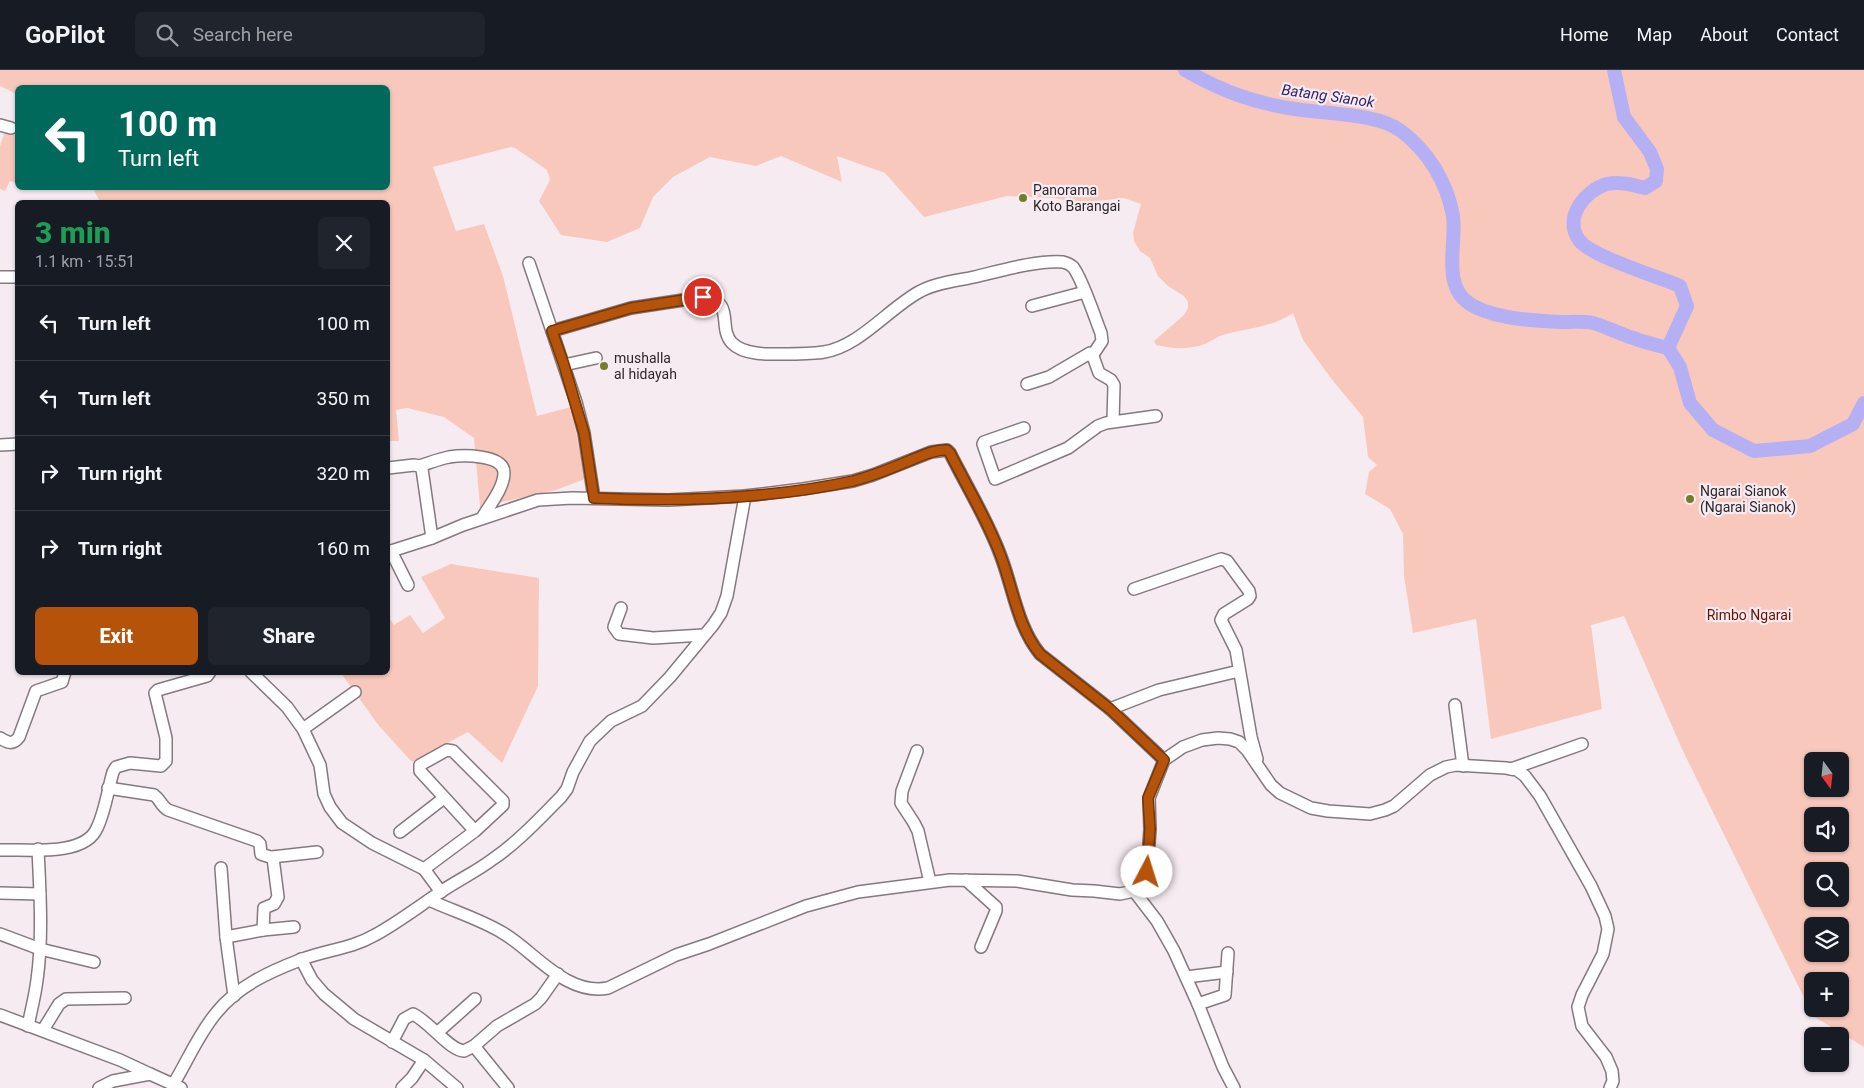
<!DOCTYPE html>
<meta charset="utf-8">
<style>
:root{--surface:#171b24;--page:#20242c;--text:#f1f3f6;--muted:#9ea1a6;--line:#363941;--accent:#b45309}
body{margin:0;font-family:Roboto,sans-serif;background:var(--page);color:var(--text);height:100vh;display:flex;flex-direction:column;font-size:19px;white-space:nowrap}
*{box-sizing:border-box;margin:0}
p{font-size:16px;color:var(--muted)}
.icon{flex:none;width:28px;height:28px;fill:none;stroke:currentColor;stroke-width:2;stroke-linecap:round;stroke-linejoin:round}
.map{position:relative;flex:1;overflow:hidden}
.panel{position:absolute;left:15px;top:130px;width:375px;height:475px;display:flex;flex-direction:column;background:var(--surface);border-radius:8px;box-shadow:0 1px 4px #0004}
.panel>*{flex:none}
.guide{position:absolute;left:15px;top:15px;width:375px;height:105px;border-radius:8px;box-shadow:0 1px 4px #0004;background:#00695c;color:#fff;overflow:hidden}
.needle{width:32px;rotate:165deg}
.fabs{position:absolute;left:1804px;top:682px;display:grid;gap:10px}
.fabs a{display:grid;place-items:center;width:45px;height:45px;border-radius:8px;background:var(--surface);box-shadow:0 1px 4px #0004;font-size:25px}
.pin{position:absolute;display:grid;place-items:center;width:42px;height:42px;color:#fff;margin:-21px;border:2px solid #fff;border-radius:50%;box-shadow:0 1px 5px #0007}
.me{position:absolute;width:55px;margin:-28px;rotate:5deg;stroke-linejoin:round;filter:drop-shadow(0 0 4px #0008)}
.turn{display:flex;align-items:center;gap:18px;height:105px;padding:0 20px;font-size:22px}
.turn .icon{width:65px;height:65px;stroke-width:2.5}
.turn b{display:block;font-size:35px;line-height:42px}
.round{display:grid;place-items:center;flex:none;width:52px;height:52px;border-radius:8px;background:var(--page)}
.summary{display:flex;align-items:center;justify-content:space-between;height:85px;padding:0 20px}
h1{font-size:30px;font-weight:800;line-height:38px;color:#1e9e55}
.action{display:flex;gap:10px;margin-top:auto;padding:10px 20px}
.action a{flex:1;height:58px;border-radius:8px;background:var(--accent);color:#fff;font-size:20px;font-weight:800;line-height:58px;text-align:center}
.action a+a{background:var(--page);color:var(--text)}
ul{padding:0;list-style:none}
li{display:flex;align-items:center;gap:15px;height:75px;padding:0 20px;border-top:1px solid var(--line)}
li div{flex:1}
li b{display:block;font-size:19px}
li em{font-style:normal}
header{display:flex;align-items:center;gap:30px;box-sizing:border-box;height:70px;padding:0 25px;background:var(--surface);border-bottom:1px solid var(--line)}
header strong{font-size:24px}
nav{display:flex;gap:28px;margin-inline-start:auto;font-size:18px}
.search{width:350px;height:45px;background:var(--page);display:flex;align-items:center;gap:12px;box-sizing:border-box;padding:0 18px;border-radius:8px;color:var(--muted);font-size:19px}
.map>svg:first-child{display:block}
</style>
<header>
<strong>GoPilot</strong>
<div class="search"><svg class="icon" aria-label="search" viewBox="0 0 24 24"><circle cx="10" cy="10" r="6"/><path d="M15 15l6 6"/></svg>Search here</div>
<nav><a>Home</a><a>Map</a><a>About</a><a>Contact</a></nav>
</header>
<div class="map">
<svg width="1864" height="1018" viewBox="0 0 1864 1018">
<rect width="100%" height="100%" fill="#f7ebf2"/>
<g fill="#f9c8bc" fill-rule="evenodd">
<path d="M0,0h1864v977l-51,-31 -131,-267 -58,-133 -33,9 11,84 -111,30 -15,-120 -63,14 -9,-57 -1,-42 -13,-25 -25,-15 4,-22 8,-7 -9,-8 -5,-40 -30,-36 -30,-41 -10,-27c-22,15 -46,15 -70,22 -7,2 -11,6 -18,9 -17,6 -32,5 -49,1l-2,-4 30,-26 4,-7v-6l-4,-6 -16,-10 -10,-10 -8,-18 -10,-7 -6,-10 -1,-8 8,-29 -17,-6 -45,5 -25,-5 -47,-2 -83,21 -39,-44 -48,-17 5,26 -61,-26 -25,10 -46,-9 -37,20 -20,20 -13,31 -33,14 -46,-7 -22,-34 11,-21 -3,-10 -32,-22 -4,-1 -78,20 23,64 28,-7 19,52 34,140 34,-9 14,72 -29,11 -76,17 -6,-69 -30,-21 -37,-9 -11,2 3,31h-11v-239h-288l-7,-14h295v-100h-370l-1,6 -17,-8zM1812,691h28v28h-28zM1812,746h28v28h-28zM1812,801h28v28h-28zM1812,856h28v28h-28zM1812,911h28v28h-28z"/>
<path d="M17,49v64l-7,-2 -5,10 -5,-2v-43l7,-21 8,1z"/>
<path d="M451,494l88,14 -1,108 -36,77 -34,-31 -56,30 -33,-36 -38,-53 47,-1v-56l6,9 16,-10 13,18 22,-15 -24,-41z"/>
</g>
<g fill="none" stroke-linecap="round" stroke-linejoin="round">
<g stroke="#b5b0f3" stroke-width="14">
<path d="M1185,0c36,21 69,33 110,39 30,5 82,4 106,22 27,20 46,51 52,85 4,27 -12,70 17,88 24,15 66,17 92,18 10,0 21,-1 31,1 8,2 16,6 24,9 17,7 33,12 51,16l12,19 10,36 23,27 41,21 56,-5 43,-22 11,-21"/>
<path d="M1614,0l10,47 26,35 7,17 -1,12 -11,7c-12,-3 -25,-7 -38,-4 -22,6 -44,34 -28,56 11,16 80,37 101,46l7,20 -19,42"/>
</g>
<g stroke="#84797f" stroke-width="14">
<g id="minor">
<path d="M0,55l11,3"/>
<path d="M529,193l47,139 8,31 10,65"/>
<path d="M0,207h18"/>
<path d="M1032,236l53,-14"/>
<path d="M552,261l79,-23 72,-11c33,4 14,30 29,46 6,6 16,9 24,10 11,2 56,1 68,-1 36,-6 64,-43 95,-60 16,-9 37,-11 55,-15 26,-6 62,-17 89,-15 4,1 7,2 10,5 9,11 22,51 28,66l1,8 -10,15"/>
<path d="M564,295l32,-7"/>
<path d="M1027,314l22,-7 41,-24 4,6 5,14 12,7 3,5 -1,36"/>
<path d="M1024,358l-40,14 -1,2 12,35 73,-31 30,-22 8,-3 50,-7"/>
<path d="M0,375l18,-1"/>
<path d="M419,396c10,-3 20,-7 30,-9 13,-2 55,-3 55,16 0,15 -15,33 -22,45"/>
<path d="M388,398l26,-3 5,1 3,3 10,69"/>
<path d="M391,481l17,34"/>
<path d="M388,482l44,-14 31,-13 75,-25 34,-2 97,2 76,-4 58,-7 50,-8 20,-6 58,-23 16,-2 3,3c17,34 37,66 50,101 13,33 17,72 40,100l70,55 54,51"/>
<path d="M1134,519l87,-30 6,2 22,30 1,5 -2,3 -24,15 -3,6 15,30 15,87 6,22"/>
<path d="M621,538l-7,19 5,7 34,4 51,-3"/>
<path d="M251,602l36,35 16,22 17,36 4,29 6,13 12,16 30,20 52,26 17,23"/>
<path d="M1455,635l8,61"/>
<path d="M1110,639l49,-19 80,-19"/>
<path d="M303,659l52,-37"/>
<path d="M0,668c8,5 13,7 19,-1l17,-46 26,-9 3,-10"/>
<path d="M917,681l-15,40 -1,12 13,20 4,8 12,51"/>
<path d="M1511,699l71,-25"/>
<path d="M108,718l46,7c6,4 7,11 14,15l89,31 3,3 1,10 12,4 5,39 -4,7 -10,4 -1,22 -37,7"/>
<path d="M400,762l44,-34"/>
<path d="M0,780c27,-1 85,7 97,-22 8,-16 11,-39 16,-56l3,-5 14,-4 31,3 5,-5v-23l-11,-45 3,-3 49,-14 3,-4"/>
<path d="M272,787l45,-5"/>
<path d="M221,798l5,69 8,59"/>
<path d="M424,799l51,-38 28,-26v-4l-50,-50 -6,-1 -27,15v6l55,60"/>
<path d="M966,810l30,27v4l-15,36"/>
<path d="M1134,821l23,30 17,30 24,53 25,63 11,21"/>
<path d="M0,823l40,1"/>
<path d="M429,830c24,11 51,19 74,33 32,19 63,63 105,55l68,-33 33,-11 97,-38 52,-14 92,-12 67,1 55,9 22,1 26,3 14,-3 5,-5 8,-13 3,-44 -1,-31 15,-38 19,-13 19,-7 16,-2 12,1 9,3 8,8 24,35 9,8 31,15 17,3 42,3 15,-4 9,-4 36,-31 16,-8 10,-2 50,3 11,2 8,6 15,20 51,90 14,30 3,13 -5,25 -21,41 -4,12 4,19 24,31 6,14 1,10 -3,7"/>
<path d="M263,860l31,-3"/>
<path d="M0,864l40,15 54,13"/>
<path d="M301,889l11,21 12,14 30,25 70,41 33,28"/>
<path d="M1186,907l41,-5"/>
<path d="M1198,934l27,-9 3,-42"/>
<path d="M0,945l120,45 30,14"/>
<path d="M28,956c3,-15 7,-30 9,-46 6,-43 3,-87 1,-131"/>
<path d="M43,960l16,-26 7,-5 59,-1"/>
<path d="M438,962l37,-33"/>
<path d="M392,972l12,-23 9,-5c18,9 36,36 51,37l10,-5 23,-20 38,-22 6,-6 17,-24"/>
<path d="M474,976l34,42"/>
<path d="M174,1013c14,-23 25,-50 43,-71 21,-26 52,-40 83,-52 25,-10 51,-11 75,-25 22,-12 43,-28 64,-42 17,-12 37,-21 54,-34 25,-17 46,-40 68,-62l6,-8 6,-17 17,-31 21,-20 31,-15 28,-29 43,-52 8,-12 6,-17 18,-100"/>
<path d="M99,1018l14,-7 37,-7 31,14"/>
<path d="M402,1018l10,-10 12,-18"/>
</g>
</g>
<use href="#minor" stroke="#fff" stroke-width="11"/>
</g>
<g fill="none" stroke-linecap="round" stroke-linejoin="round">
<g stroke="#753606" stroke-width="12">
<path id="route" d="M703,227l-72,11 -79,23 12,34 20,68 10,65c86,4 175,1 259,-17 20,-5 39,-13 58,-21 11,-4 23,-11 36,-10l3,3c17,34 37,66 50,101 13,33 17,72 40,100l70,55 54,51 -16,38 2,31 -3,43"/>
</g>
<use href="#route" stroke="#b45309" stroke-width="9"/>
</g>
<g fill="#757d28" stroke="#f7ebf2" stroke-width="2">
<circle cx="1023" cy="128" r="5"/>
<circle cx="604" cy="296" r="5"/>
<circle cx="1690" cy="429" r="5"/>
</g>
<g text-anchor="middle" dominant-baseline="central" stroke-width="4.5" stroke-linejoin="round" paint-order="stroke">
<g font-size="14" fill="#2c282a" stroke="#f7ebf2" text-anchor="start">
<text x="1033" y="120">Panorama<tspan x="1033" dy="16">Koto Barangai</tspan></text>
<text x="614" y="288">mushalla<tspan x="614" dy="16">al hidayah</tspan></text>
<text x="1700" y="421">Ngarai Sianok<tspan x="1700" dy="16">(Ngarai Sianok)</tspan></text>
</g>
<g font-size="14" fill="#6a1100" stroke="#f7ebf2">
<text x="1749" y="545">Rimbo Ngarai</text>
</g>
<g font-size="15" font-style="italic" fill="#32216d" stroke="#f7ebf2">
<text transform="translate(1328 26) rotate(8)">Batang Sianok</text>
</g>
</g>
</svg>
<div class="fabs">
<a><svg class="needle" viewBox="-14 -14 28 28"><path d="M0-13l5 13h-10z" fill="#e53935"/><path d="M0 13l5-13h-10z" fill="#9ea1a6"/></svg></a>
<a><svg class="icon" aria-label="sound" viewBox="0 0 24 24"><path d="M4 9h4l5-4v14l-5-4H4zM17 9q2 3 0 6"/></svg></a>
<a><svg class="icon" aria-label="search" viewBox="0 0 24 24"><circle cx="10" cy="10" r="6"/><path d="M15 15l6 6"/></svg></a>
<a><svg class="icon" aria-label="layers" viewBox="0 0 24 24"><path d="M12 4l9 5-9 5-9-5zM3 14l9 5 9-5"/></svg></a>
<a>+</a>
<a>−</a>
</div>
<div class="pin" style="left:703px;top:227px;background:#d93025"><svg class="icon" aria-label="arrive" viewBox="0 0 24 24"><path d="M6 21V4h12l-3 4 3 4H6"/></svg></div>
<svg class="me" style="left:1147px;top:802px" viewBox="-20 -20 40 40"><circle r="19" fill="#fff"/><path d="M0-13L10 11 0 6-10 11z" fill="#b45309"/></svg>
<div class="guide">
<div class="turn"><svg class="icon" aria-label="left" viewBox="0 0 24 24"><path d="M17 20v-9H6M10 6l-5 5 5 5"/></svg><div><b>100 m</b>Turn left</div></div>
</div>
<section class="panel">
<div class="summary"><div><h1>3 min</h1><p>1.1 km · 15:51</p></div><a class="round"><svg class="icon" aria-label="close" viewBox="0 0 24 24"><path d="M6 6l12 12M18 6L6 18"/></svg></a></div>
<ul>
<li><svg class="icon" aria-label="left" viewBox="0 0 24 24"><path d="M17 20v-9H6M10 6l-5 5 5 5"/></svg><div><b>Turn left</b></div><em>100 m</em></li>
<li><svg class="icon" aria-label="left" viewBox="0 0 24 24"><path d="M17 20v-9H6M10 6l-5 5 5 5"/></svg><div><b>Turn left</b></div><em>350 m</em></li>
<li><svg class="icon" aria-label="right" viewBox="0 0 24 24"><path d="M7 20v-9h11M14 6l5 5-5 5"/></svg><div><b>Turn right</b></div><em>320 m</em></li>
<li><svg class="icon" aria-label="right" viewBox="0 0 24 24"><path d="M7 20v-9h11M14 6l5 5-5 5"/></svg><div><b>Turn right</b></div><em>160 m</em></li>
</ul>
<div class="action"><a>Exit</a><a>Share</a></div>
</section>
</div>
